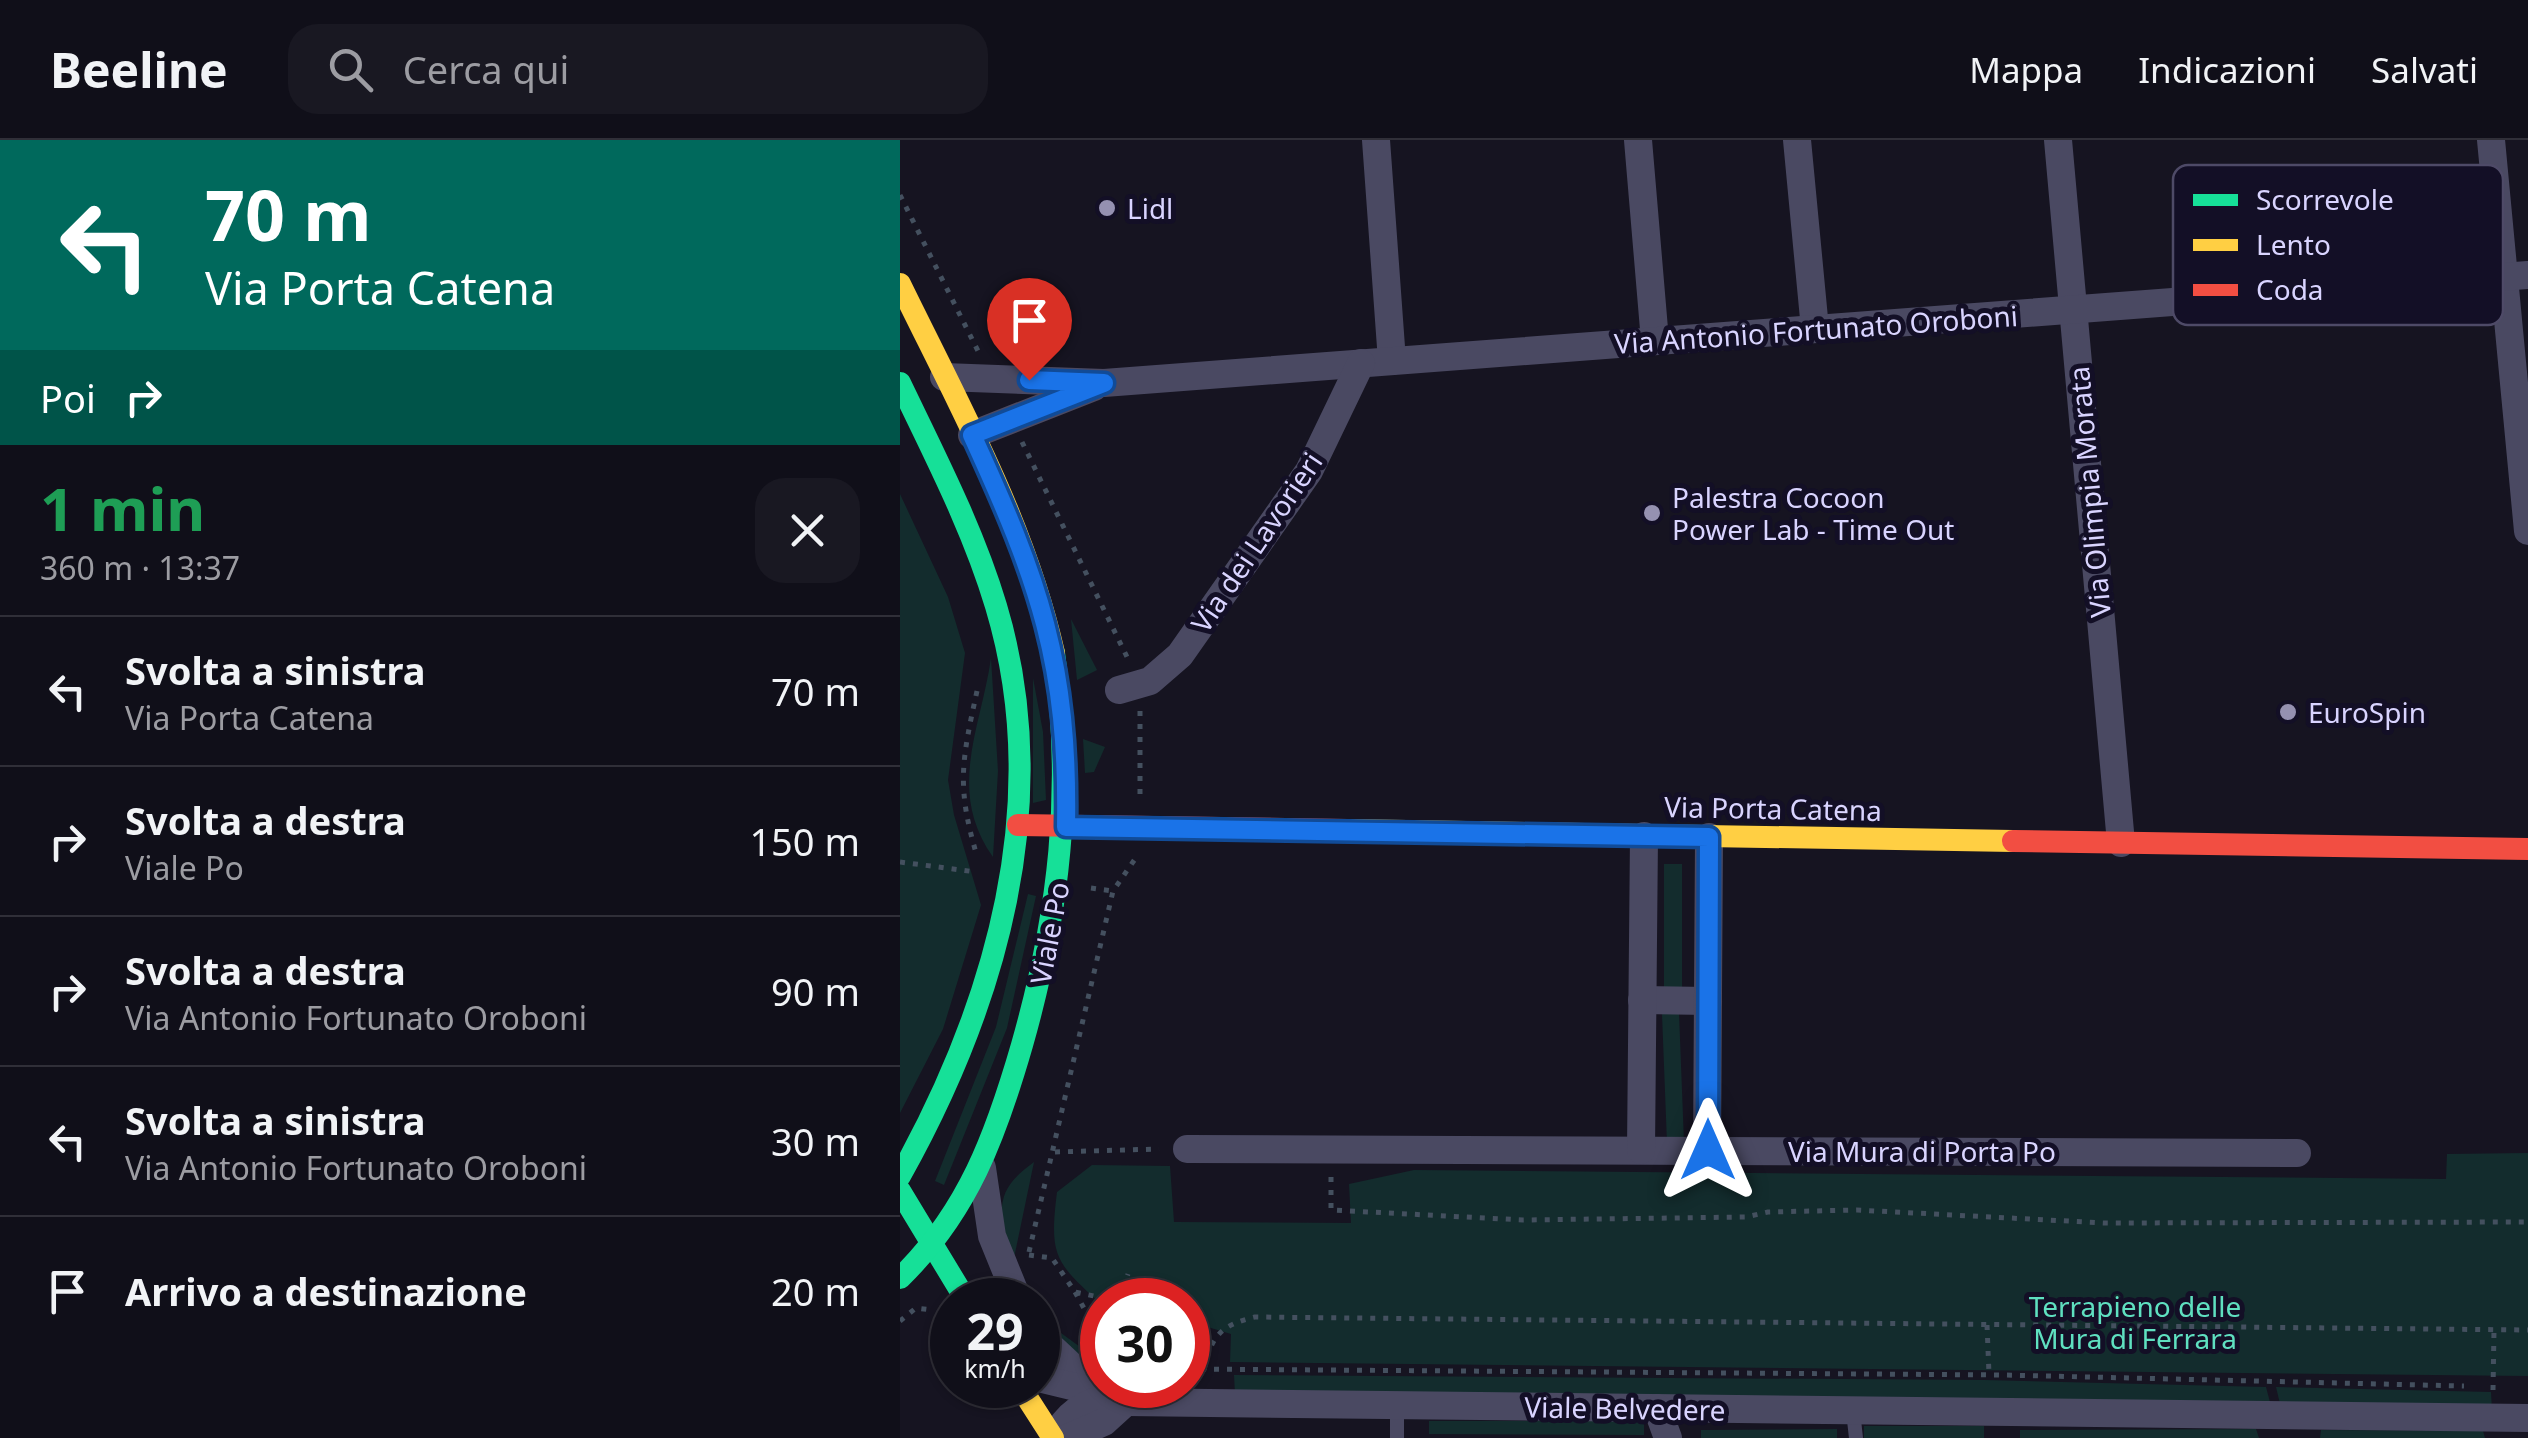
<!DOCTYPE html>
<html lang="it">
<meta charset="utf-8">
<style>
:root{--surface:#100f19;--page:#191822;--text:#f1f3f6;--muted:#9c9ca2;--line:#302f38}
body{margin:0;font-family:"Noto Sans",sans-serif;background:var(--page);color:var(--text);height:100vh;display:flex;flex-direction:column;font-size:38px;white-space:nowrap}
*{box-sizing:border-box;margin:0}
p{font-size:32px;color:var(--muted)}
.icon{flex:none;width:55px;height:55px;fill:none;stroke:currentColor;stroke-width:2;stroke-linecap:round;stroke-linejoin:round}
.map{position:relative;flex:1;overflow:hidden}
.details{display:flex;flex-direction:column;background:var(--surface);width:900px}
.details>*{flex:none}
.banner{background:#00695c;color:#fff;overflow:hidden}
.speed{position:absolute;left:30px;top:1138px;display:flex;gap:20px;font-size:50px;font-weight:700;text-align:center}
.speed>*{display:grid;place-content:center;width:130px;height:130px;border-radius:50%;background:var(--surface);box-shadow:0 2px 8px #0004,0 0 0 2px var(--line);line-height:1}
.speed small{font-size:25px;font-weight:400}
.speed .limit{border:15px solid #d22;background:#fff;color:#111}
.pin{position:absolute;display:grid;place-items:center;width:85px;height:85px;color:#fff;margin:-102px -42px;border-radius:50% 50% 50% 0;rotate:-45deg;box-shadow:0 0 10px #0007}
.pin .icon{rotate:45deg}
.me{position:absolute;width:110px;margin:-55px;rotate:0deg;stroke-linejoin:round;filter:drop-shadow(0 0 8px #0008)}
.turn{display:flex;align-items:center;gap:35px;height:210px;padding:0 40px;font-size:45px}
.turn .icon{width:130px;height:130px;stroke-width:2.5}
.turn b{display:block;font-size:70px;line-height:85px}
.then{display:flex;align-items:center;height:95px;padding:0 40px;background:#0003;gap:20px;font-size:38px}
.round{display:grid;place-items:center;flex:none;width:105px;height:105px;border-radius:30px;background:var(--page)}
.summary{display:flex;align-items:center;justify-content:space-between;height:170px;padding:0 40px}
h1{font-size:60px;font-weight:700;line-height:75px;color:#1e9e55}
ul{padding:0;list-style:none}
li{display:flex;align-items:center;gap:30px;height:150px;padding:0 40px;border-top:2px solid var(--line)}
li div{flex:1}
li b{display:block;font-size:38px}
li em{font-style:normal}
header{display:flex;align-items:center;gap:60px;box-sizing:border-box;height:140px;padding:0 50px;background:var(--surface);border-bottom:2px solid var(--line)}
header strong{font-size:48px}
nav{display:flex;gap:55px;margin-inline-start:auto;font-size:35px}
.search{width:700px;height:90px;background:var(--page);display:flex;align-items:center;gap:25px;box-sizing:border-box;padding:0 35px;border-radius:30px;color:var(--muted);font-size:38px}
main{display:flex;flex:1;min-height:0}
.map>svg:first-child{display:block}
</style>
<header>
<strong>Beeline</strong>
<div class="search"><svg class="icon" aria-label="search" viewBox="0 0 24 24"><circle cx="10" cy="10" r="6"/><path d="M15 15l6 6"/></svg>Cerca qui</div>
<nav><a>Mappa</a><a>Indicazioni</a><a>Salvati</a></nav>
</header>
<main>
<section class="details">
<div class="banner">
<div class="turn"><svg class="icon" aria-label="left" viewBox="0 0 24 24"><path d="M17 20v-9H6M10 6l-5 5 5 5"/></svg><div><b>70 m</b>Via Porta Catena</div></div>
<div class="then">Poi<svg class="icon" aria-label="right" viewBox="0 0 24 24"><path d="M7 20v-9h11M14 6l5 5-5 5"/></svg></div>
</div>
<div class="summary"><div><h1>1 min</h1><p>360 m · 13:37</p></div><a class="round"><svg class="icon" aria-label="close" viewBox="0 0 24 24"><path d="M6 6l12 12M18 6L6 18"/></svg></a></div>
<ul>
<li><svg class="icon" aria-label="left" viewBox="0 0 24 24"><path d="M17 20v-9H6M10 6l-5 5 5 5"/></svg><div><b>Svolta a sinistra</b><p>Via Porta Catena</p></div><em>70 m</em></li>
<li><svg class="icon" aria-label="right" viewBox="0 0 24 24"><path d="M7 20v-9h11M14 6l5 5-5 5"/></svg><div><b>Svolta a destra</b><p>Viale Po</p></div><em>150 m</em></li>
<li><svg class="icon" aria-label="right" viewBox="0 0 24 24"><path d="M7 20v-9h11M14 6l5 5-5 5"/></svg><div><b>Svolta a destra</b><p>Via Antonio Fortunato Oroboni</p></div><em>90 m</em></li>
<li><svg class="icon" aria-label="left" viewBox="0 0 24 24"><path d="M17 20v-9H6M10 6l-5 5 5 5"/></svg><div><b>Svolta a sinistra</b><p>Via Antonio Fortunato Oroboni</p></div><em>30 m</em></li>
<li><svg class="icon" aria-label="arrive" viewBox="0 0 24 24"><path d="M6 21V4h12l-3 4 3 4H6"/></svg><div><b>Arrivo a destinazione</b></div><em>20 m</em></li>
</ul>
</section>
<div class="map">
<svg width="1628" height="1298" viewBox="0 0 1628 1298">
<rect width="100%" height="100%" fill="#161421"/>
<g fill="#132c2d">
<path d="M0,354l48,103 17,56 -17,127 6,35 27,90 -38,124 -43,84z"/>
<path d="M171,479l26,51 -20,10z"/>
<path d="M91,518l7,113 -5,86c-47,-66 -12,-129 -2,-199z"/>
<path d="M133,538l10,54 3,68 -13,3z"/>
<path d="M183,599l22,8 -11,25 -9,1z"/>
<rect x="764" y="724" width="18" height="123"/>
<path d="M128,754l8,2 -29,132 -63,157 -9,-4 61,-154z"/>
<path d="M779,873l5,129 -17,1 -5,-129z"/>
<path d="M1628,1013v223l-1298,-14 1,-28 -30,-9 -13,4v-29h-86v5c-47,-43 -53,-48 -45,-113l35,-27 78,1 4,56 177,1 -2,-39 65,-14 1032,9 1,-25z"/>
<path d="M134,1022l-20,96c-8,-9 -9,-17 -11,-29 -5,-34 4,-47 31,-67z"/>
<path d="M138,1161l23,32 41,30 -2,8 -59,-46z"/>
<path d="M334,1235l751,5 281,7 5,19 -1036,-12z"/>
<path d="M1376,1247l215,5 1,19 -211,-3z"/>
<path d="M529,1281h215v14l-215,-1z"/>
<rect x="964" y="1286" width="120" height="12"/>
<path d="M937,1289v9h-136v-8z"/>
<path d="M1356,1289l3,9h-239v-8z"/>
<path d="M1421,1290l162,1 2,7h-165z"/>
</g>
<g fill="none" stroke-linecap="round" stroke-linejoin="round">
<g stroke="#44505f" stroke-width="5" stroke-dasharray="5 8" stroke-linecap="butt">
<path d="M0,55l78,156"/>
<path d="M122,302l107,219"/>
<path d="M77,551c-15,69 -21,95 0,165"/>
<path d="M240,654v-84"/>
<path d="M0,722l76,10"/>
<path d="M191,748l22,3"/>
<path d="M155,1012l104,-3"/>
<path d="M431,1037v33l192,10 223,-3 22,-5 89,-2 248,13 423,-1"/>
<path d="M129,1112l84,-361 22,-32"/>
<path d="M129,1115l23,3 23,34 38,8"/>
<path d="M175,1152l27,49"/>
<path d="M219,1160l9,-26"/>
<path d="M0,1181l16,-13 16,2"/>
<path d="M1087,1185l2,49"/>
<path d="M288,1191l22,10"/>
<path d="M288,1229l816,6 460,11"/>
<path d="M304,1230c7,-34 17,-45 51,-53l1273,13"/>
<path d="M1593,1250l1,-60"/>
</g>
<g stroke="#4a4962" stroke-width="14">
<path d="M497,1265v33"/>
<path d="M953,1271l3,27"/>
</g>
<g stroke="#4a4962" stroke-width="28">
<path d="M476,0l16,221"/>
<path d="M738,0l17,201"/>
<path d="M897,0l18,189"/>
<path d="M1158,0l63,703"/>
<path d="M1591,0l37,391"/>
<path d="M44,237l160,6 1424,-108"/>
<path d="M72,295l122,-48"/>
<path d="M219,550l31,-9 30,-26 129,-184 52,-108"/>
<path d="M742,860l66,1"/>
<path d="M287,1009l1110,4"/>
<path d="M741,1010l3,-314"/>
<path d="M807,1011l2,-314"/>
<path d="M82,1028l10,68 26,64"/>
<path d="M138,1195l43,40 45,27 1402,16"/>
<path d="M138,1238l62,15"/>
<path d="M757,1268l11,30"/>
<path d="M155,1298c13,-27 28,-32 55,-43"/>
<path d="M167,1298l37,-16 22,-20"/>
</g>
<g stroke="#16e098" stroke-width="22">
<path d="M0,243c35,73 73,146 96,223 59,196 0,398 -96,570"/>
<path d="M0,1051l66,109"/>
<path d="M0,1138c68,-66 96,-143 122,-233 37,-130 52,-257 32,-392"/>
</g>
<g stroke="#ffcf43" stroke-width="22">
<path d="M0,144c59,121 124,237 154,369"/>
<path d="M447,690l666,11"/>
<path d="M119,1245l34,53"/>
</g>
<g stroke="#f24e42" stroke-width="22">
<path d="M118,685l329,5"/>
<path d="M1113,701l515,8"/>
</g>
</g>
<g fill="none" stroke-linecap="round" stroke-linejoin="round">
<g stroke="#114b97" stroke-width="25">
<path id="route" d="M129,240l75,3 -132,52c67,146 97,229 94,392l643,10 -1,313"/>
</g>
<use href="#route" stroke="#1a73e8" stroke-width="18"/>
</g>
<g fill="#9591b1" stroke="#130f26" stroke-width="4">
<circle cx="207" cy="68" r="10"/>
<circle cx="752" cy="373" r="10"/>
<circle cx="1388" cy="572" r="10"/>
</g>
<g text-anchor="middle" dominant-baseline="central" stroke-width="10" stroke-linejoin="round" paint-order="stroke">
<g font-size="28" fill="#d9d4ff" stroke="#130f26" text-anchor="start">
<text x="227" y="68">Lidl</text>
<text x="772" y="357">Palestra Cocoon<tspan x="772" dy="32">Power Lab - Time Out</tspan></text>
<text x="1408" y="572">EuroSpin</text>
</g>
<g font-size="28" fill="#d9d4ff" stroke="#130f26">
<text transform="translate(916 189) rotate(-4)">Via Antonio Fortunato Oroboni</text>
<text transform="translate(1189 352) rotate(-95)">Via Olimpia Morata</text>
<text transform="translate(356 402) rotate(-56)">Via dei Lavorieri</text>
<text transform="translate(873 668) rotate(1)">Via Porta Catena</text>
<text transform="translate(149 793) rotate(-79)">Viale Po</text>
<text x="1022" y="1011">Via Mura di Porta Po</text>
<text transform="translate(725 1268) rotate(1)">Viale Belvedere</text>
</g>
<g font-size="28" fill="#5fe0c0" stroke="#130f26">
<text x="1235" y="1166">Terrapieno delle<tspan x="1235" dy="32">Mura di Ferrara</tspan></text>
</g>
</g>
<rect x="1273" y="25" width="330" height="160" rx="15" fill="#130f26" stroke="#4e4a67" stroke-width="2.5"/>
<rect x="1293" y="54" width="45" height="12" fill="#16e098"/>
<rect x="1293" y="99" width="45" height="12" fill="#ffcf43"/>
<rect x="1293" y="144" width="45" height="12" fill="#f24e42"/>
<g font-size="28" fill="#d9d4ff">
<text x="1356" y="70">Scorrevole</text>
<text x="1356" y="115">Lento</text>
<text x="1356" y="160">Coda</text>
</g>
</svg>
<div class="speed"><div>29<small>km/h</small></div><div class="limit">30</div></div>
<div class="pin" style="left:129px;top:240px;background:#d93025"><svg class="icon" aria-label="arrive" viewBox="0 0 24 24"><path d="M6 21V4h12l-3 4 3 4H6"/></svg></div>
<svg class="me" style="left:808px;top:1010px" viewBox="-20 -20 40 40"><path d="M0-17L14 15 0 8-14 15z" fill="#1a73e8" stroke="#fff" stroke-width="4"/></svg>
</div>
</main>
